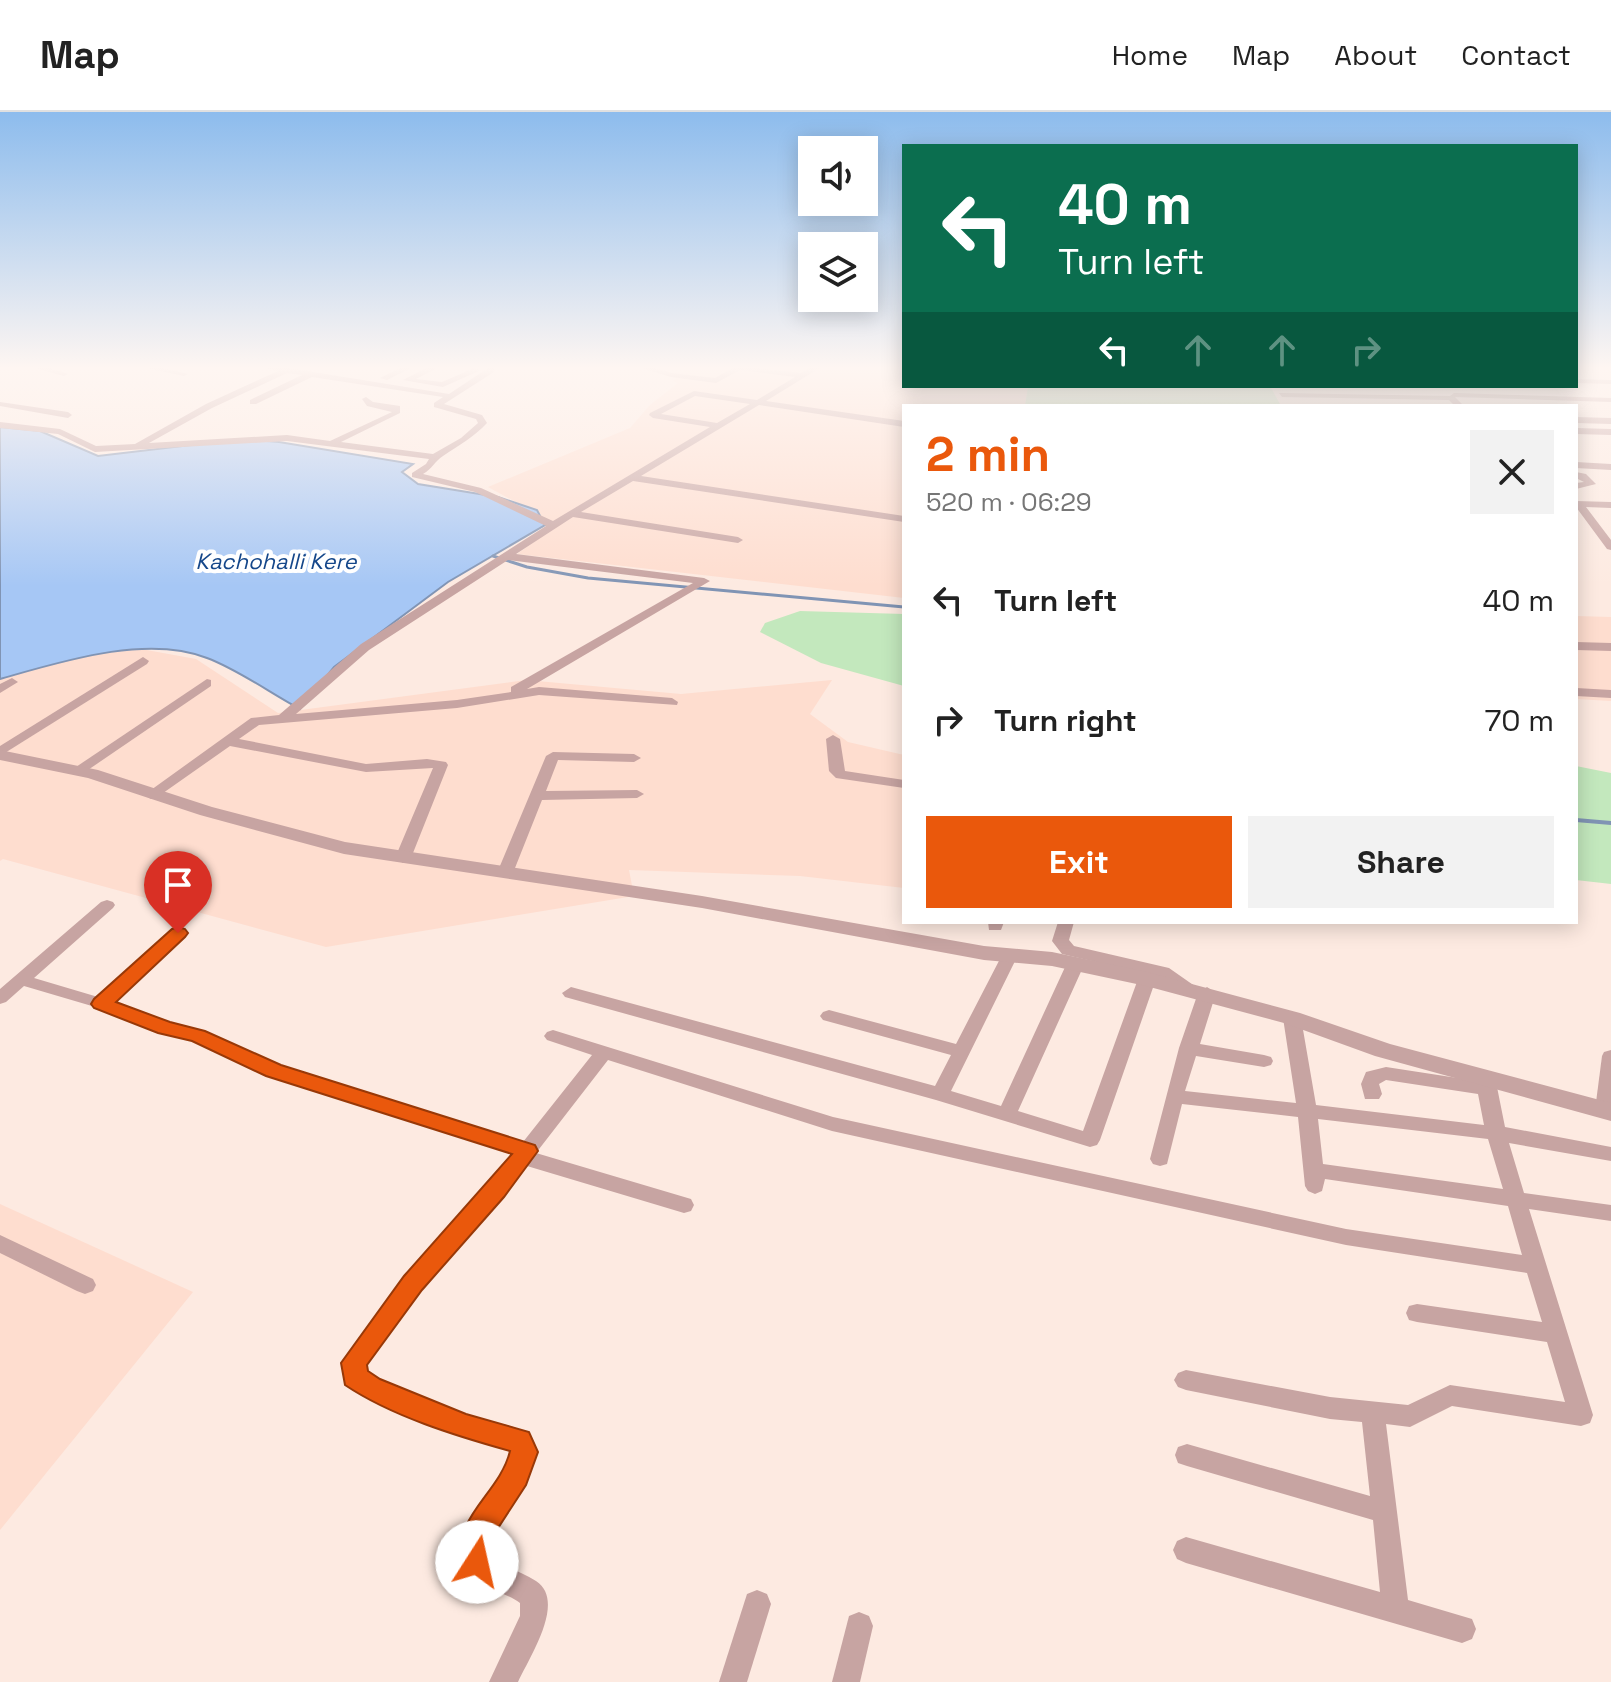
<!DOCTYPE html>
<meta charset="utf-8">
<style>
:root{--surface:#fff;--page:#f2f2f2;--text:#222;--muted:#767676;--line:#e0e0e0;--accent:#ea580c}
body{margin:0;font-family:"Space Grotesk",sans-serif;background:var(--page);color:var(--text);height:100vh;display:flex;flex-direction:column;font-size:30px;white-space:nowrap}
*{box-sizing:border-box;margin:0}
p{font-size:26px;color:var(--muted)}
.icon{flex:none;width:44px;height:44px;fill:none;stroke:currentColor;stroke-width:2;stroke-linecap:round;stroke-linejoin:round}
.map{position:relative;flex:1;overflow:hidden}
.panel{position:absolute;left:902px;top:292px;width:676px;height:520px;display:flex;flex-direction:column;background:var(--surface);border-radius:0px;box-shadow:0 4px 20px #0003}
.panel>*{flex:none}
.banner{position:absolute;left:902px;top:32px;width:676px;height:244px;border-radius:0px;box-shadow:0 4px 20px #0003;background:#0b6e4f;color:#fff;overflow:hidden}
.controls{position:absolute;left:798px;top:24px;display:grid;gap:16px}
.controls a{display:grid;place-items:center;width:80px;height:80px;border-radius:0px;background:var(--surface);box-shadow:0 4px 20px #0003;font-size:40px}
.pin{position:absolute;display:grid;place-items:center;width:68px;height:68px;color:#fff;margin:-82px -34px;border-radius:50% 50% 50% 0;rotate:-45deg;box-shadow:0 0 8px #0007}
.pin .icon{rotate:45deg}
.me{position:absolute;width:88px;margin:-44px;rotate:10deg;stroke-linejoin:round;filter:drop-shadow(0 0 6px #0008)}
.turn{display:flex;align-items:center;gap:28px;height:168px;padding:0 24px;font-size:36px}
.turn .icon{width:104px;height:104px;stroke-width:2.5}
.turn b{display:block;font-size:56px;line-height:68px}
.lanes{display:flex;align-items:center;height:76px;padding:0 24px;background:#0003;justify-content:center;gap:40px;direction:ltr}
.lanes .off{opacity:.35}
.round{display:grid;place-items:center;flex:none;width:84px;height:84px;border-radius:0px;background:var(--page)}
.head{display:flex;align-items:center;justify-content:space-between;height:136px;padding:0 24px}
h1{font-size:48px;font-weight:700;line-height:60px;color:var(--accent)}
.button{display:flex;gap:16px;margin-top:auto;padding:16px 24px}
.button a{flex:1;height:92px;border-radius:0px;background:var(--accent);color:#fff;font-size:32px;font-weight:700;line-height:92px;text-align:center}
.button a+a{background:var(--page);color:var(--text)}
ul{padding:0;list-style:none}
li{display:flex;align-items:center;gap:24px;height:120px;padding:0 24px}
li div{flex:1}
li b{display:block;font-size:30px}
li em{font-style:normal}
header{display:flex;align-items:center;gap:48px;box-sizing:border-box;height:112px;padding:0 40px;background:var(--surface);border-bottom:2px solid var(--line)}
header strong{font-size:38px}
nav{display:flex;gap:44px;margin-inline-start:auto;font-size:28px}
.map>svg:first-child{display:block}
</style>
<header>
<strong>Map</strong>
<nav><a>Home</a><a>Map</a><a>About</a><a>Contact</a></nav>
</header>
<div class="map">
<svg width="1611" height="1570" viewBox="0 0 1611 1570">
<rect width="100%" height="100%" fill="#fdeae1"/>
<g fill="#feddcf">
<path d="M688,254h203l13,2v18h124l-3,20h-121v192l-387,-44 41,-29 -70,-38 142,-59 20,-23 28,-22 -5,-2z"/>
<path d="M1576,504l35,1v84l-35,-2z"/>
<path d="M141,537l55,10 82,54 248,-33 155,14 151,-14 -22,34 38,28 56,13v133l-104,-12 -171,-6 5,26 -308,51 -323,-88 -3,2v-188l58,-16z"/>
<path d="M0,1092l193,88 -193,238z"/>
</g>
<g fill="#c3e8bd">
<path d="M1028,274h242l11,20h-256z"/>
<path d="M800,499l104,3v72l-83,-23 -61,-31 5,-9z"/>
<path d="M1576,654l35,7v111l-35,-4z"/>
</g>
<path fill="#a6c7f5" stroke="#8094b4" stroke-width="2" d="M0,315l40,4 58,25 144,-17 37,3 134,22 -11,8 16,12 80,13 39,13 8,15 -97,57 -114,85 -34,42c-30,-16 -61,-39 -93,-51 -61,-24 -147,4 -207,21z"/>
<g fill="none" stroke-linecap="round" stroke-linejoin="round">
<path stroke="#8094b4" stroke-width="3" d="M493,444l34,11 61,11 316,29"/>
<path stroke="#8094b4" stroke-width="4" d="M1576,708l35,3"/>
<g fill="#c7a4a2" fill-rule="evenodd">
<path d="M28,254h15l25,8 -4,2z"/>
<path d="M137,254h18l33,8 -4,2z"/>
<path d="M255,254h21l173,28 39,-26h6v4l-50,32 38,11 5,8c-13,14 -28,22 -44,33 -8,5 -11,13 -20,18l58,14 72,33 157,-94 -57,-9 -4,-3 1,-2 44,-22 63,9 38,-23 -55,-7 -24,13 -45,-6 -36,-11h14l23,7 43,5 21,-12 65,7 12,-7h10l-57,35 138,20v6l-145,-22 -118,71 263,40v6l-271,-41 -52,31 157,25 5,3 -5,3 -165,-26 -57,37 188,24 6,3 -183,108 12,-2 133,11 6,4 -1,3 -138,-10 -82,13 -198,17 -20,14 127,25 61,-5 19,3 2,3 -37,93 -8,5 -8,-5 38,-90 -67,4 -136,-26 -74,52 -5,1 -7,-4 107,-77 28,-3 82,-71 185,-118 -71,-34 -63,-15v-4l14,-9 3,-5 -142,-18 -192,11 -37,-18 -58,-6v-6l60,7 36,17 39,-2 71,-40 72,-33zM287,261l15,2 -52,25v4h6l56,-27 131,20 -9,6v4l42,12 2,4 -17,15 -28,16 -92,-12 59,-29v-7l-27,-4 -7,-5 -4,2 5,7 25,6 -62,29 -43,-6 -138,8 63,-35zM695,284l55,8 -33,19 -56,-9zM508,448l185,23 -182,104v5l-54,8 -161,14 73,-64z"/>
<path d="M404,254h11l-28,14 -7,-2z"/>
<path d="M430,254h11l-25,13 26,3 32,-14 7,2 -38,17 -40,-7z"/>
<path d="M1576,267l35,1v4l-35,-1z"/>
<path d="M1279,281l171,3 4,-3 157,5v4l-156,-5 9,9h-9l-6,-6 -167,-3z"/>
<path d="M0,290l68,10 4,3 -4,3 -68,-12z"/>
<path d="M1576,305l35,1v6l-35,-1z"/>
<path d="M1576,316l35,1v6l-35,-1z"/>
<path d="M1576,350l35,2v6l-35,-2z"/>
<path d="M1576,360l10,2 10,10 -20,5v-6l8,-1 -8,-4z"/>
<path d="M1576,389l35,1v6l-25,-1 25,33v10l-4,-1 -31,-42z"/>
<path d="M1576,530l35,1v8l-35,-1z"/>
<path d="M143,545l6,4 -2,3 -147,92v-10z"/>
<path d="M12,566l6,4 -18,11v-9z"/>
<path d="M207,567l4,1v6l-129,88 -5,1 -7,-4z"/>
<path d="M1576,576l35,2v8l-35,-2z"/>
<path d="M833,623l7,4 5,32 59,9v8l-68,-10 -7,-7 -3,-32z"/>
<path d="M553,640l81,2 7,4 -7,4 -76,-2 -12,31 91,-1 7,4 -7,4 -95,2 -29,73 -2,3h-12l-2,-3 49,-117z"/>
<path d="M107,788l6,2 2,3 -2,3 -79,70 64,19 74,-68h12l2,4 -2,4 -70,64 56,22 33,8 78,34 242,77 69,-87 -45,-15 -3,-4 3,-4 6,-2 280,87 513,112 176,26 -14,-49 -183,-27 -3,12 -7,3 -7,-3 -3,-5 -7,-69 -116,-13 -15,60 -7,2 -7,-2 -3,-5 29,-111 19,-55 9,-6 9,6 -16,51 64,11 7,2 2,4 -2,4 -7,2 -68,-11 -11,35 111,12 -13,-85 3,-4h12l3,4 15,87 168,20 -6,-31 -92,-14 -7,4 3,10 -3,5h-14l-4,-15 5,-12 20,-5 91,14 3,-9h14l11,55 106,20v14l-102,-18 15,50 87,12v16l-82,-12 64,206 -3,8 -9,3 -129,-20 -42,21 -24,-3 22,176 64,19 4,10 -4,10 -10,4 -276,-80 -9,-4 -4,-9 4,-9 9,-4 194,55 -7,-72 -186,-54 -9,-3 -3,-8 3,-8 9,-3 183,52 -8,-74 -32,-3 -144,-29 -8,-3 -4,-7 4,-7 8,-3 144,27 78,8 42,-20 115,17 -18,-60 -130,-20 -8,-2 -3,-7 3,-7 8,-2 125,18 -15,-49 -181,-28 -514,-114 -224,-71 -72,93 155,46 3,6 -3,6 -7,2 -157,-47 -24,31 -82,92 -55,76v7l12,9 87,34 46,11 17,7 8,19 -12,32 -33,52 -3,17c13,14 32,18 48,28 31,20 -7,77 -18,101h-29l31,-66v-13c-14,-10 -36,-15 -48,-29 -31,-35 28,-88 40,-122l-2,-3 -55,-15 -93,-39 -15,-11 -5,-21 63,-86 84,-92 24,-31 -246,-79 -75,-35 -33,-8 -40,-18 -95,-28 -18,16 -6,2v-15l101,-87zM1318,1007l170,20 15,50 -180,-25z"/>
<path d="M988,810h16l-3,8h-12z"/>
<path d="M1058,810h16l-5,18 5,6 95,22 30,21 -9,6 -33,-19 -4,-1 3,4 -56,161 -3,5 -7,2 -154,-47 -371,-103 -3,-4 9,-6 364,99 16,-31 -128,-35 -3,-4 3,-4 6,-2 127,34 46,-89 8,-5 8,5 -67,136 50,15 65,-141 3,-4h12l3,4 -66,146 65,20 55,-152 9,-5 -85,-20 -10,-13z"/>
<path d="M1611,938v65h-13l-3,-5 7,-54 2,-4z"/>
<path d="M0,1123l93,44 3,6 -3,6 -8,3 -8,-3 -77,-38z"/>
<path d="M757,1478l10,4 4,10 -24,78h-28l28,-88z"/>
<path d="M859,1500l10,4 4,10 -13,56h-28l17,-66z"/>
</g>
<path fill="#c7a4a2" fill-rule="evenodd" d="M0,638l98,20 114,37 133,35 357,54 282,50 68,6 95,20 153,41 90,31 221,59v18l-236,-65 -91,-33 -138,-37 -94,-20 -68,-6 -282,-52 -358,-54 -144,-39 -112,-37 -88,-18z"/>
</g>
<linearGradient id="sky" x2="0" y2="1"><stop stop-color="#8dbced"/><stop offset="0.54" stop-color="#fef6f2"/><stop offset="1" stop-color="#fef6f2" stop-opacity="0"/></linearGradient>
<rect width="1611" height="474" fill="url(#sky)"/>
<path fill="#ea580c" stroke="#983908" stroke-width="2" d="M178,815l7,2 3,4 -3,4 -69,65 54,20 35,9 76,34 254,80 3,6 -34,46 -82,93 -55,75 1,6 12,8 86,35 63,18 9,20 -12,33 -35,54c-3,13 2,21 -3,33l-11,4 -11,-4c-22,-52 33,-75 44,-121 -54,-15 -119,-35 -165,-66l-4,-22 63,-87 108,-122 -246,-78 -74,-35 -34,-8 -64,-25 -3,-4 3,-5 78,-70z"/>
<g text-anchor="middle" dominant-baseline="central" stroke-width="8" stroke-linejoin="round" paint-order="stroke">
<g font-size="22" font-style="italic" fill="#15478a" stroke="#fff">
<text x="276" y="449">Kachohalli Kere</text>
</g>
</g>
</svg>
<div class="controls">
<a><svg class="icon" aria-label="sound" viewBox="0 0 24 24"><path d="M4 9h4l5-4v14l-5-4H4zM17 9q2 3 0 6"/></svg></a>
<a><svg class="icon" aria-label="layers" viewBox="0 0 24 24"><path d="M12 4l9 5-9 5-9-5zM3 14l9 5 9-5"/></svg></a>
</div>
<div class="pin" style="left:178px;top:821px;background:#d93025"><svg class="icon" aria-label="arrive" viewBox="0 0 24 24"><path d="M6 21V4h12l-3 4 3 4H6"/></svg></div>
<svg class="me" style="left:477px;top:1450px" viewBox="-20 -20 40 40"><circle r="19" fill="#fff"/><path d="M0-13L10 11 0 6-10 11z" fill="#ea580c"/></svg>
<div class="banner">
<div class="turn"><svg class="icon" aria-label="left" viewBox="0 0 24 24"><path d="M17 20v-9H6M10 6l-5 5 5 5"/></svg><div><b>40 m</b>Turn left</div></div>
<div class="lanes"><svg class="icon" aria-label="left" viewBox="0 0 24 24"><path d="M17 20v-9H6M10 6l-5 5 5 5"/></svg><svg class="icon off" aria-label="ahead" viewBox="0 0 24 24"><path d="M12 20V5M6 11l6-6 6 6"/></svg><svg class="icon off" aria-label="ahead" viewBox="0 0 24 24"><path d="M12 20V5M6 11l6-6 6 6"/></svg><svg class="icon off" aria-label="right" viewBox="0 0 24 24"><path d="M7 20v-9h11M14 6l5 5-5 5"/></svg></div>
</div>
<section class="panel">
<div class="head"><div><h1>2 min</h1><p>520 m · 06:29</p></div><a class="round"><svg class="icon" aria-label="close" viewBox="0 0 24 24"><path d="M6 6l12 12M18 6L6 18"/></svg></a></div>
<ul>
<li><svg class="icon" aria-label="left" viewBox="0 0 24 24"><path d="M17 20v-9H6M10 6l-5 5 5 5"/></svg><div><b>Turn left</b></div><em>40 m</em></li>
<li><svg class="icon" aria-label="right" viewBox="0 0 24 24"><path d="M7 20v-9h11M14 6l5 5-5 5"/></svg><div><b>Turn right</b></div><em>70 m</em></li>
</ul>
<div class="button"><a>Exit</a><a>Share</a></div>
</section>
</div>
